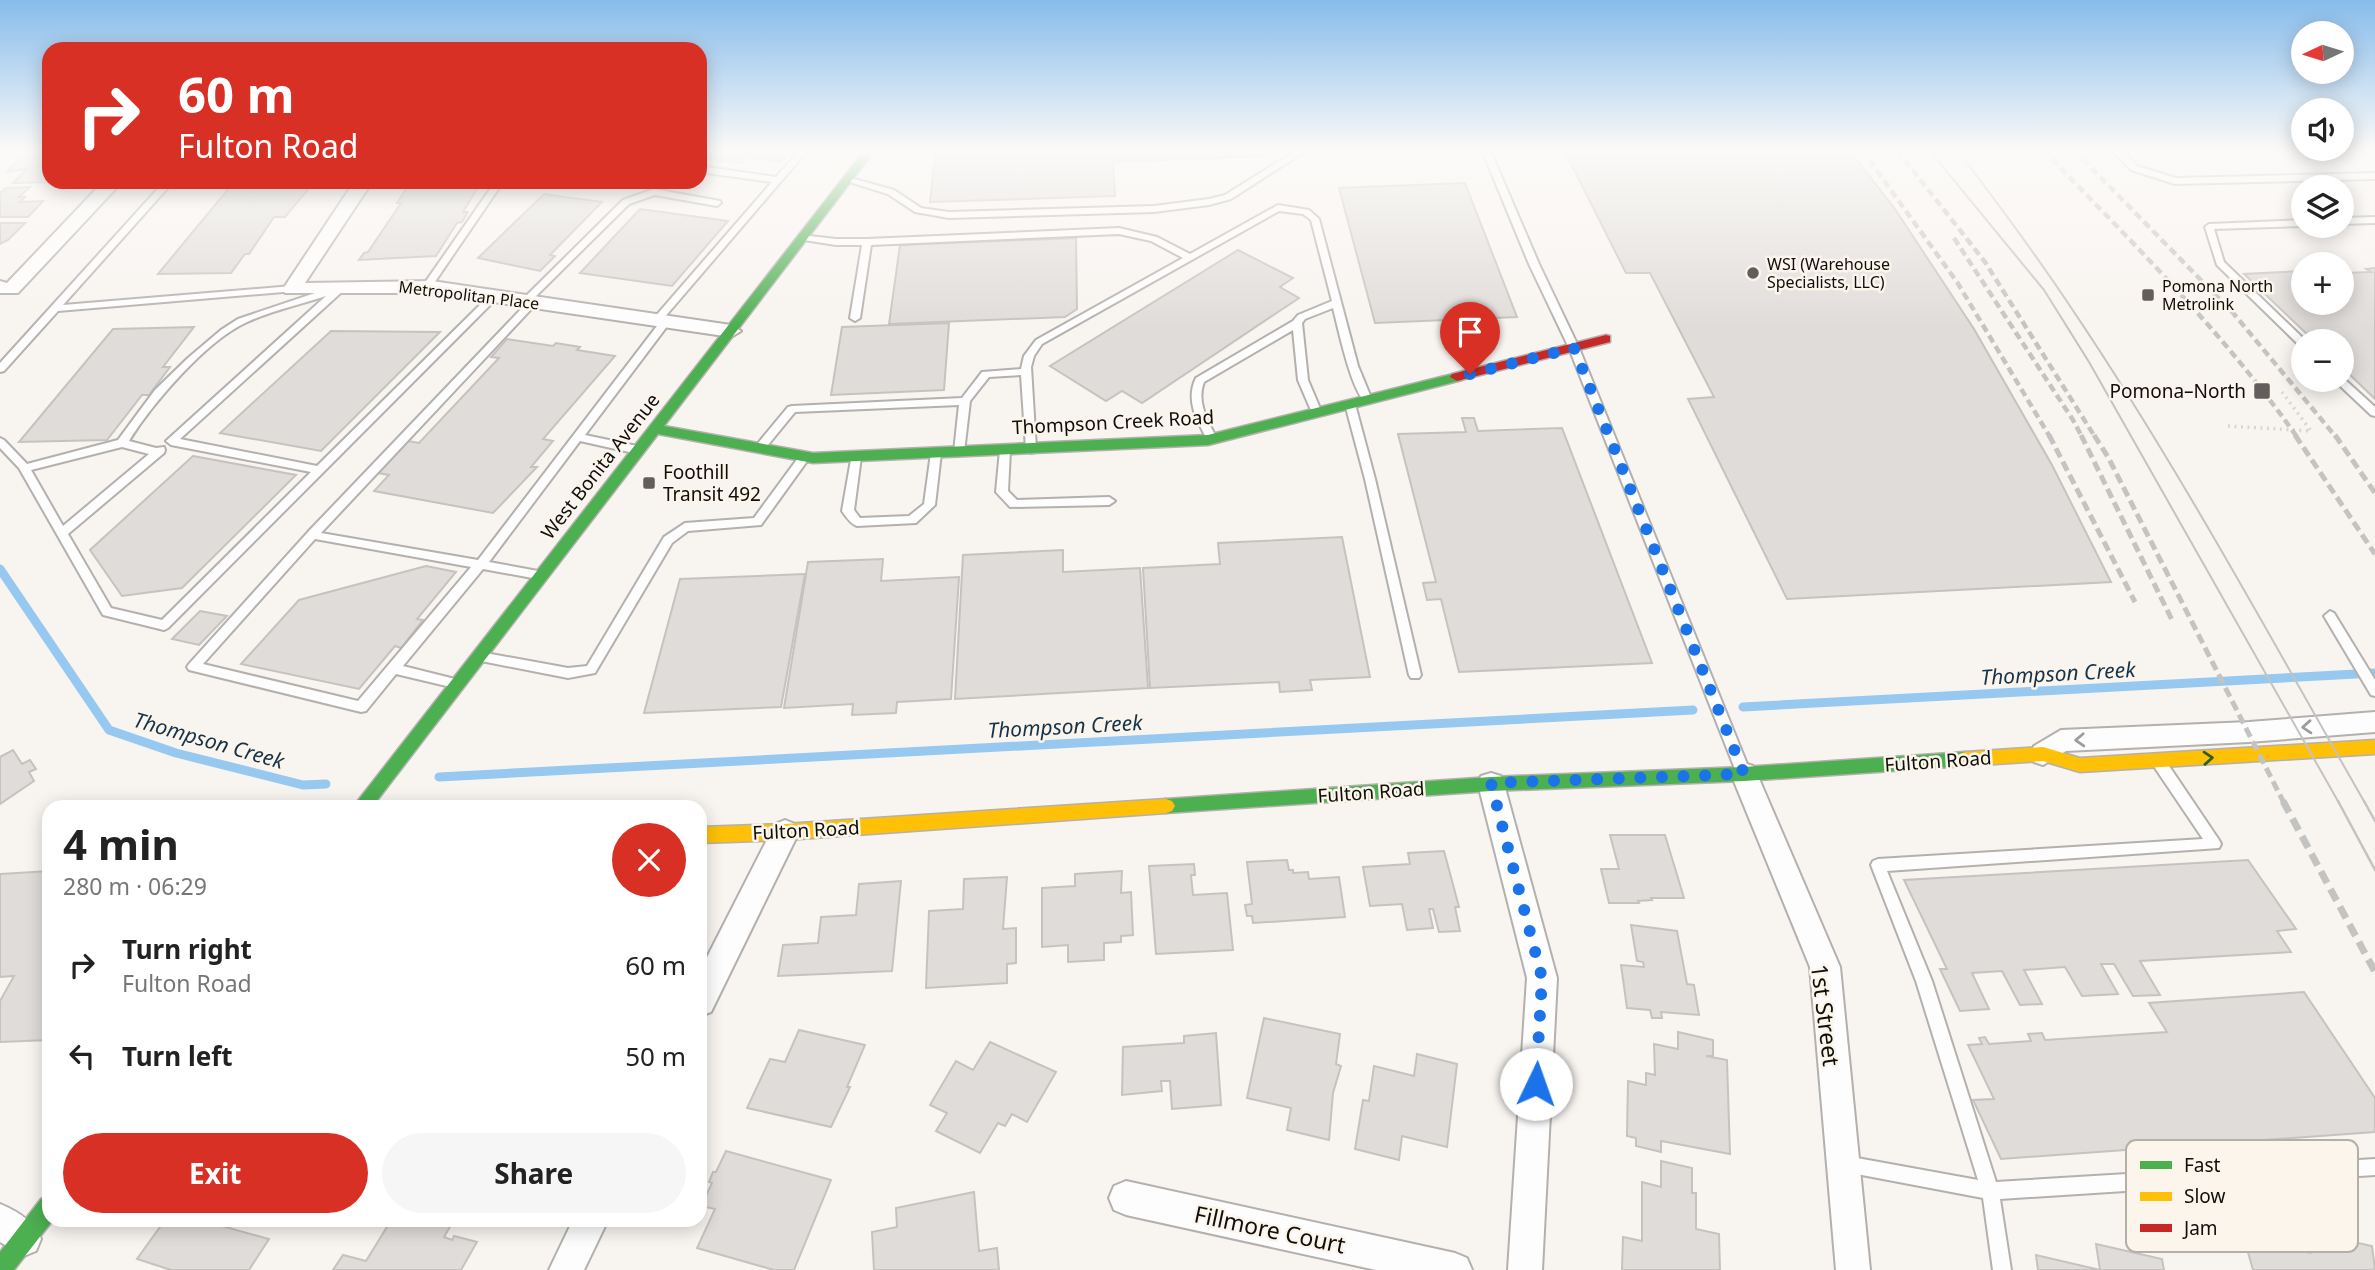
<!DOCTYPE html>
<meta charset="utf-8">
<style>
:root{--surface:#fff;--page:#f6f6f6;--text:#222;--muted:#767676;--accent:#d93025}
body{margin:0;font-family:"Noto Sans",sans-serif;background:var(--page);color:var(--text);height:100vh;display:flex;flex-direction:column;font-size:26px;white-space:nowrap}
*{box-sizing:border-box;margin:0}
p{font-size:23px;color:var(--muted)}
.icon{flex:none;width:38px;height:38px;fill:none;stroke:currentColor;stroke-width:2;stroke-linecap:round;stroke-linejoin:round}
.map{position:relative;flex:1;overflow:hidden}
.side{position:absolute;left:42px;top:800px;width:665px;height:427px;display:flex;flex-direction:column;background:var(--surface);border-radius:21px;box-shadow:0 4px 18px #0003}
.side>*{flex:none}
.guide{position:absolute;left:42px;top:42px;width:665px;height:147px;border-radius:21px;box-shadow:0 4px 18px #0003;background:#d93025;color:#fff;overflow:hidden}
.needle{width:46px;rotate:266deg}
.fabs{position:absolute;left:2291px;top:21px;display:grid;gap:14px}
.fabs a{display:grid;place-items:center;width:63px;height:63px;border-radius:50%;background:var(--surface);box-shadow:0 4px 18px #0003;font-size:35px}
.pin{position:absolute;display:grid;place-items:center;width:60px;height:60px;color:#fff;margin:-72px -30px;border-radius:50% 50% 50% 0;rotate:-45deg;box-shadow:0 0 7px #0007}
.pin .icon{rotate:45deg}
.me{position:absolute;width:77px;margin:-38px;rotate:3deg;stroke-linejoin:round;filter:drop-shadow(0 0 5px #0008)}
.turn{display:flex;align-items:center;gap:24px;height:147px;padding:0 21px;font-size:32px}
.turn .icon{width:91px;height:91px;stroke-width:2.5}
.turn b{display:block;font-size:49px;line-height:60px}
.round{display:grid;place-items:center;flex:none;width:74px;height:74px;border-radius:37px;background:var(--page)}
.head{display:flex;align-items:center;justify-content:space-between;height:119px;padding:0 21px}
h1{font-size:42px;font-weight:700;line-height:52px}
.button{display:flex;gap:14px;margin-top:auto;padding:14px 21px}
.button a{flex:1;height:80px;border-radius:42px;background:var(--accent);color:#fff;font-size:28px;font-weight:700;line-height:80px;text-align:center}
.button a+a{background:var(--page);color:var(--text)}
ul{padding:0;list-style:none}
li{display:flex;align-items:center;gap:21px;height:91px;padding:0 21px}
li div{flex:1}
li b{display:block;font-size:26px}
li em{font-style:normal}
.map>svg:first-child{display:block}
</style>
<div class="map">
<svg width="2375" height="1270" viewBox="0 0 2375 1270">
<rect width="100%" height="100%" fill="#f8f4f0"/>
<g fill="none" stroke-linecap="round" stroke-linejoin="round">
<g stroke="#97c8f0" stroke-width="9">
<path d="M0,569l109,161 67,23 127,32 23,-1"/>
<path d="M1743,707l632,-34"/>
<path d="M439,777l1254,-67"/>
</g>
</g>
<g fill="#dfdcd9" stroke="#c6c2c0" stroke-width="2">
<path d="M700,150h91l-10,12 -35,-5 -6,6 -34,-4 6,-6z"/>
<path d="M936,150h331l1,6 -155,6 2,34 -185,6z"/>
<path d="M1564,150h285l46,59 79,120 78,136 59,117 -324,17 -99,-200 26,-2 -64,-124h-24z"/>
<path d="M49,155v27h12l-48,1 14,-14 -21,3 17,-16z"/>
<path d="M234,182h80l-29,35h-11l-25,37h-4l-14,19 -73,1z"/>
<path d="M411,182h70l-18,30h5l-6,10 -5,1 -21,33 -77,4 5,-7 4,-1 33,-49h-4z"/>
<path d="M1465,183l52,134 -142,6 -36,-135z"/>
<path d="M30,187l-11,10h6l-5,5 23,-1 -15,16h-28v-24l6,-5z"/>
<path d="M544,194l58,8 -52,53 5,1 -15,15 -62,-13z"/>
<path d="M640,209l88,12 -56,65 -92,-13z"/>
<path d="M0,223h25l-17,17 -8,4z"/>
<path d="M1076,238l1,71 -12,8 -176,7 11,-79z"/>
<path d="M1238,250l55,28 -13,9 19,11 -157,105 -20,-12 -16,10 -56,-35z"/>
<path d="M2375,268v131l-33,-32v-26h-28l-70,-67 59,-3v32h39v-33l3,3 26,-1 -5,-3z"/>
<path d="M949,323l-5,67 -113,5 11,-68z"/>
<path d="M194,327l-31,40h7l-21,28h-7l-35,45 -88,2 94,-113z"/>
<path d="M331,331l109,1 -119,119 -101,-18z"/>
<path d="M507,339l46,7 3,-3 24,4 -3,3 38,6 -72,83 10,2 -22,26h6l-44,46 -119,-22 15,-16 -11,-2 30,-32 11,2 80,-85 -8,-1z"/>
<path d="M1462,418h12l4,13 84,-3 90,235 -193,9 -18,-73 -14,1 -4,-17 13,-1 -38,-148 68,-2z"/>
<path d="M193,456l103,19 -114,113 -60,8 -32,-46z"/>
<path d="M1342,537l28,140 -60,3 2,10 -32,2 -1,-10 -129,6 -7,-120 77,-4 -2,-21z"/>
<path d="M1063,550v22l77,-4 8,120 -193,11 8,-144z"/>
<path d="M883,559l-2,22 78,-4 -8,122 -54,3 -1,11 -44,2 1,-11 -69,4 24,-146z"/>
<path d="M426,566l30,6 -39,47 6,1 -22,28 -6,-2 -36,43 -118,-25 58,-64z"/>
<path d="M805,574l-24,133 -137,6 36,-134z"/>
<path d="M200,611l27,5 -28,29 -27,-6z"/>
<path d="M13,750l9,14 8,-4 6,9 -7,3 5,9 -34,23v-47z"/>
<path d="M1610,835h55l19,63h-33l1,2 -14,1 1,2h-30l-8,-34h18z"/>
<path d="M1444,851l15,56h-4l5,24 -21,1 -6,-23h-4l4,19 -26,2 -5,-26 -32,2 -7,-39 47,-3 -2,-11z"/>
<path d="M1287,860l2,10h4v3l15,-1 1,7 30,-2 6,40 -92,6 -1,-7h-5l-2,-11 7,-1 -5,-42z"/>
<path d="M2248,860l48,69 -19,2 14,21 -151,9 20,34 -27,1 -19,-32h-13l17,30 -36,2 -17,-29 -41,3 18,34 -22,1 -18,-34 -30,2 17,36 -29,2 -20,-42h7l-43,-89z"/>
<path d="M1194,864l1,11h-4l2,20 34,-2 6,57 -77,4 -7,-88z"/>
<path d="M49,871v169l-49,2v-41l14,-25 -14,1v-103z"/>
<path d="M1122,871l-1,22 10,-1 2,43 -12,1v6l-17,1v17l-36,2v-17l-26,2v-59l33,-2v-12z"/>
<path d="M1007,877l-4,52 13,-1v35l-9,1v19l-81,5 3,-77 34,-2 1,-30z"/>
<path d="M901,881l-9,90 -114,5 5,-31 35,-2 3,-26 35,-2 3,-31z"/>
<path d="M1631,925l46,6 10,53 7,1 5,30 -38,-3 1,6h-10l-2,-8 -23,-2 -6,-43 23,2 -1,-5 -6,-1z"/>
<path d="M2304,992l71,106v34l-374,27 -28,-59 21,-1 -26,-54 14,-1 -3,-6 6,-1 4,7 42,-3 -3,-7 14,-1 3,7 122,-8 -18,-29z"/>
<path d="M1264,1018l76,16 -4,30 5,2 -8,27 -4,47 -42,-10 4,-22 -44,-10z"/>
<path d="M799,1030l66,15 -18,42h3l-19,40 -84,-19 23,-49 15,3z"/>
<path d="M1678,1032l35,8v16h-7l21,4 3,94 -69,-13v11l-25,-6v-8l-9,-2 1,-55 18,4v-12l9,2 -1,-31 24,5z"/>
<path d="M1216,1033l5,72 -49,4 -2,-28h-9l1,10 -40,4 1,-48 61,-4v-7z"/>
<path d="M990,1042l66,30 -29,50 -15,-8 -7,12 -7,-3 -18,30 -44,-22 11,-18 -17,-8 26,-44 17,9z"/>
<path d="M1417,1054l40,10 -10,83 -45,-11 -3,24 -44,-11 8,-49 6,1 5,-35 40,10z"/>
<path d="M726,1151l105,29 -37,90h-20l-77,-22 18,-39 -14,-3 11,-23 -3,-1 4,-10h3z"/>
<path d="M1661,1161l31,7v25h4v36l23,5 1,36h-98l1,-33 19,4v-59l19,5z"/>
<path d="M974,1192l5,59 18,-3 2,22h-125l-2,-38 25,-5 -1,-19z"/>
<path d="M165,1220h48l-2,3 58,16 -20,31h-78l-34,-11z"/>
<path d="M395,1220h59l-10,17 8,3 2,-4 23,6 -16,28h-128l10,-15 23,6 24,-39 3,1z"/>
<path d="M2304,1231l68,15 3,24h-122l-9,-32 66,15z"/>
<path d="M2096,1244l66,15 2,11h-126l-2,-15 64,15z"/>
</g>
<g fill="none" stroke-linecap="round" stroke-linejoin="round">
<g stroke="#b3b0ad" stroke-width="4">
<g id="lane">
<path d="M800,150h8l-145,169h6l2,2 -86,114 57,12 1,3 -1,3 -4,1 -58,-13 -91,121 49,9 4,1 2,3 -2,3 -4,1 -55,-10 -80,97 56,14 2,3 -2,3 -4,2 -59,-14 -30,37 -5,1 -172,-42 -2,-3 2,-3 119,-132 218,-228 -5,-3 2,-2 100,-99 31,-11 66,12 1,2 -4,3 -62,-11 -26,9 -96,95 5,3 -2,2 -215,229 157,27 182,-238h-6v-4l118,-136 -72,-10v-6l76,11zM315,539l156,28 -113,134 -155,-37z"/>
<path d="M1297,150h10l-76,49 -22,6 -55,7 -205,6 -34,-6 -27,-18 -45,-14 4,-3 47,13 27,18 28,4 205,-6 55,-7 16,-4z"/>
<path d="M1482,150h8l49,114 40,84 172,426 -2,4 -5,2 -5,-2 -2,-4 -168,-426 -40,-84z"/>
<path d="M2112,150h9l16,16 39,12 199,-5v6l-200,5 -44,-14z"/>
<path d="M164,182h9l-110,123 229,-19 5,3 -2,2 -237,20 -54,60 -4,1v-9z"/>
<path d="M495,182h8l-73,107h-6l-2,-2z"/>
<path d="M1278,205l31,5 10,9 39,147 14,34 -1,2 -4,1c-15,-8 -29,-76 -34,-95l-28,11 -3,4 6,57 14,33 -1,2h-8l-15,-35 -5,-50 -89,52c-8,20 4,39 13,57l-1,2h-8c-11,-20 -23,-41 -12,-63l97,-57 5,-6 34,-14 -21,-81 -8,-6 -24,-3 -237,133 -8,12 -3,11 5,82 -1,3 -4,1 -5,-4 -5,-74 -32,2 -19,24 -6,51 -5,4 -5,-4 5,-47 -164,7 -32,39 -4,1 -5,-4 34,-41 4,-1 170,-8 20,-26 39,-3 3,-13 12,-16 147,-82 -32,-17 -32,-7 -248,11 -11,73 -5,3 -5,-3 12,-73h-26l-32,-5 -3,-1v-4l35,4h31l252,-11 38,9 33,17z"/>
<path d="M2375,217v6l-33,1v-6z"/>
<path d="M2303,220v6l-89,3 10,33 82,79h-3v6l-3,-1 -83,-81 -12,-38 4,-3z"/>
<path d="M342,284l5,3 -2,2 -165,150 137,27 174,-172 3,-1 5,3 -331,332 -4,2 -61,-15 -84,-147 -19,-20v-10l4,2 23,24 91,-24 37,-50 33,-32 33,-28 17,-11zM326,296l-160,145 5,4 140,27 -149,148 -51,-12 -43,-74 96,-81 1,-3 -1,-3 -8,1 -27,-7c23,-37 76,-99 116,-118 22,-11 57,-19 81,-27zM122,447l27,7 -86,72 -32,-56z"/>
<path d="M2342,377l33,30v9l-4,-1 -35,-33 -1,-2h7z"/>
<path d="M1350,401l5,3 20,75 46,196 -2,3h-8l-2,-3 -44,-196 -20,-75z"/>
<path d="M1005,446l5,4 -2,41 9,9 92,-3 6,4 -6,4 -99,2 -14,-15 4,-42z"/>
<path d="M936,449l5,4 -6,52 -19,18 -59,3c-6,-2 -11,-9 -15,-15l10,-57 4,-1 5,4 -7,53 6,8 49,-2 15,-12 7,-51z"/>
<path d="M805,453l5,4 -49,68 -73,6 -16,12 -77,130 -27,5 -92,-18 -2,-3 2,-3 4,-2 88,16 19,-2 77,-129 21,-14 69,-5 47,-64z"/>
<path d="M2330,611l4,2 41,67v16l-4,-1 -47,-79z"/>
<path d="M2158,756l5,1 56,83 2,4 -2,4 -332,23 45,110 64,201 379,-23v16l-375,24 11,71h-18l-10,-72 -137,-26 -6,-2 -2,-6 2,-6 6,-2 132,24 -62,-199 -45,-116 2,-4 5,-2 325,-20 -50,-74 -2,-4 2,-4z"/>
</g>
</g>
<g stroke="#b3b0ad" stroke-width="4">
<g id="street">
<path d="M103,182h19l-104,111h-18v-12l7,2z"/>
<path d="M354,182h18l-67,101 127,-2 299,44 10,6 -10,6 -299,-44h-147l-2,-4z"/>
<path d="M2375,712v20l-126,10 -183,9 -23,14 -9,-3 -4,-8 4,-8 27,-16 188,-8z"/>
<path d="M1744,763l9,3 4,8 83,193 30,303h-34l-26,-303 -79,-193 4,-8z"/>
<path d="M1491,773l10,3 3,8 53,194 -15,292h-34l19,-292 -49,-194 3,-8z"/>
<path d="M785,820l10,4 4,8 -88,180 -11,4v-45l75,-147z"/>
<path d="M1126,1181l329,72 12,5 5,12h-96l-250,-55 -12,-5 -5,-12 5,-12z"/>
<path d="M0,1204c17,7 34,17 41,35l-5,12 -12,5 -24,-14z"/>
<path d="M573,1220h35l-24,50h-35z"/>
</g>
</g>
<g stroke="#b3b0ad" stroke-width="3">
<g id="fast">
<path d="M865,150h10l-211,276 149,27 395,-18 249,-62 7,4 -2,3 -254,65 -395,18 -155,-29 -286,373h-19z"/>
<path d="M1965,752l6,2 3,5 -3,5 -6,2 -221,15 -253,10 -325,22 -6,-2 -3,-5 3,-5 6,-2 325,-22 253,-10z"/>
<path d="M49,1196v24h4l-39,50h-14v-18l41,-53z"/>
</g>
</g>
<g stroke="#b3b0ad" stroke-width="3">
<g id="slow">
<path d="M2375,740v14l-295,18 -37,-11 -78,5 -6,-2 -3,-5 3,-5 6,-2 78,-5 37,11z"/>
<path d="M1166,799l6,2 3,5 -3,5 -6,2 -381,27 -85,3v-16l85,-3z"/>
</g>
</g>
<g stroke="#b3b0ad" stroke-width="3">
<path id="jam" d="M1606,335l4,1v6l-153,39 -7,-4 2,-3z"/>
</g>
<path stroke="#d8d6d5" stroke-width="3.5" stroke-dasharray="2 4.5" stroke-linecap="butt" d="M2228,426l83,5 -29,-39"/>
<use href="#lane" fill="#fefdfd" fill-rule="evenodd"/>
<use href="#street" fill="#fefdfd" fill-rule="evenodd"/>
<use href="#fast" fill="#4caf50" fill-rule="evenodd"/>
<use href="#slow" fill="#ffc107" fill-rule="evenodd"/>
<use href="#jam" fill="#c62828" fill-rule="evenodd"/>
<g stroke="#c3c3c1" stroke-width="2">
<path d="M1929,150l115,140 45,72 250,441"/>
<path d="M1957,150c40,52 79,105 115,159 107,159 198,328 293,494"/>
</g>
<g stroke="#c3c3c1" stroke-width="2.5">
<path d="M2338,801l37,69"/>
<path d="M2364,801l11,20"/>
</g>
<g stroke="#c3c3c1" stroke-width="4.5" stroke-dasharray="8 4.5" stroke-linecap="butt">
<path d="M1862,150l95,132 93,155"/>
<path d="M1897,150l88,112 110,175"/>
<path d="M2043,150c89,92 180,182 254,287"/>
<path d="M2074,150l160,164 102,123"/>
<path d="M1954,238l119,182 9,17"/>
</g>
<g stroke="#c3c3c1" stroke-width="5" stroke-dasharray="10 5" stroke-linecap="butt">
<path d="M2049,435l86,167"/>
<path d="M2081,435l91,185"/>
<path d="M2094,435l14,22 176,346"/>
<path d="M2295,435l80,119"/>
<path d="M2335,435l40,58"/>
</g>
<path stroke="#c3c3c1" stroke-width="7" stroke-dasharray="13 7" stroke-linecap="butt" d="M2283,801l92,171"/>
</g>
<defs><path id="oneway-chevron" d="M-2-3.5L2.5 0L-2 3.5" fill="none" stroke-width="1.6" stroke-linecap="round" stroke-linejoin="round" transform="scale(1.75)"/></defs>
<g stroke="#9f9d9c">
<use href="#oneway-chevron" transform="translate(2307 727) rotate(176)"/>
<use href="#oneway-chevron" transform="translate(2080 740) rotate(177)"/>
</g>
<use stroke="#2e5e2e" href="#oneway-chevron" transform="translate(2208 758) rotate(-4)"/>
<linearGradient id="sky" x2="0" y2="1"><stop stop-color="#87bceb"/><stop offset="0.46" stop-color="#fcfaf8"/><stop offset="1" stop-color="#fcfaf8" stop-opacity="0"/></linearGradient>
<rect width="2375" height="328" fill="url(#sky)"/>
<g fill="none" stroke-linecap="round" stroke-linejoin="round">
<path stroke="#1a73e8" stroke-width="12" stroke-dasharray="0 21.6" d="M1470,374l104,-26 170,426 -253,9 51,195 -6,106"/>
</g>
<g fill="#615e5b" stroke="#fbf5ec" stroke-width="2.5">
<circle cx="1753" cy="273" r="7"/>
<rect x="2141" y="288" width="14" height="14" rx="3.5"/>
<rect x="2253" y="382" width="18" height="18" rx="3.5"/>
<rect x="642" y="476" width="14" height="14" rx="3.5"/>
</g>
<g text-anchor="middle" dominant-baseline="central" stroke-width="5" stroke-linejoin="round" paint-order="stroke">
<g font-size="16" fill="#100e0b" stroke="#fbf5ec" text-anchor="start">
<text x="1767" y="264">WSI (Warehouse<tspan x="1767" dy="18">Specialists, LLC)</tspan></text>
<text x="2162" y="286">Pomona North<tspan x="2162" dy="18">Metrolink</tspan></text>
</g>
<g font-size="16" fill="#100e0b" stroke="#fbf5ec">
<text transform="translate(469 295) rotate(7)">Metropolitan Place</text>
</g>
<g font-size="19" fill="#100e0b" stroke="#fbf5ec" text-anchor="end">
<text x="2246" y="391">Pomona–North</text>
<text x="663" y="472" text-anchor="start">Foothill<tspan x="663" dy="22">Transit 492</tspan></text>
</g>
<g font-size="19" fill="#100e0b" stroke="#fbf5ec">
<text transform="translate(1113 422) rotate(-3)">Thompson Creek Road</text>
<text transform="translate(600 466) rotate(-52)">West Bonita Avenue</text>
<text transform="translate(1938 761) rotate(-4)">Fulton Road</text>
<text transform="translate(1371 792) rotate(-4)">Fulton Road</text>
<text transform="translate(806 830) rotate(-3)">Fulton Road</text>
</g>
<g font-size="21" font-style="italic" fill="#15344c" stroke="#fbf5ec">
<text transform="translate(2058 673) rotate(-3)">Thompson Creek</text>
<text transform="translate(1065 726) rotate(-3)">Thompson Creek</text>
<text transform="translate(209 740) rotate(16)">Thompson Creek</text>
</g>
<g font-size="23" fill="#100e0b" stroke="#fbf5ec">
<text transform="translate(1826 1015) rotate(83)">1st Street</text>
<text transform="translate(1270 1229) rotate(12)">Fillmore Court</text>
</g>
</g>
<rect x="2126" y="1140" width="232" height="112" rx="10" fill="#fbf5ec" stroke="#b4b0a8" stroke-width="2"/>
<rect x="2140" y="1161" width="32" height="8" fill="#4caf50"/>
<rect x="2140" y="1192" width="32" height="9" fill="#ffc107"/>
<rect x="2140" y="1224" width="32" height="8" fill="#c62828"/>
<g font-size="19" fill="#100e0b">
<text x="2184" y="1172">Fast</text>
<text x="2184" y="1203">Slow</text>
<text x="2184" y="1235">Jam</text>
</g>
</svg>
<div class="fabs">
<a><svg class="needle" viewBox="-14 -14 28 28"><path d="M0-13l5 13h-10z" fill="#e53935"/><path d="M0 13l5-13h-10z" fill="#767676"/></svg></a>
<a><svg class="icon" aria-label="sound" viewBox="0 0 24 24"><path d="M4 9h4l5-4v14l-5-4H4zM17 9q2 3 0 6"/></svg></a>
<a><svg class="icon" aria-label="layers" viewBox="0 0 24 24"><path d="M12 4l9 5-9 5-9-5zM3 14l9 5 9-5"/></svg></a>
<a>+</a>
<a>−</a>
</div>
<div class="pin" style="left:1470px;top:374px;background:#d93025"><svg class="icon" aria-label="arrive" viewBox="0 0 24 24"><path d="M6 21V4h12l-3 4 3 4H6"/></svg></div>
<svg class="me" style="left:1536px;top:1084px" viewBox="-20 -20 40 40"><circle r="19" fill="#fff"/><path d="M0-13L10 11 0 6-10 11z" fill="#1a73e8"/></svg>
<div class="guide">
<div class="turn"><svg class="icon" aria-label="right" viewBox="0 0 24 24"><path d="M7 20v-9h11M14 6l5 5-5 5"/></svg><div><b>60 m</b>Fulton Road</div></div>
</div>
<section class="side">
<div class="head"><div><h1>4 min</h1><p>280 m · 06:29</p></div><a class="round" style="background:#d93025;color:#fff"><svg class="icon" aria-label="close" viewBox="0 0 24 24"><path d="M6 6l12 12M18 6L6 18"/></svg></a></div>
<ul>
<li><svg class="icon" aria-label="right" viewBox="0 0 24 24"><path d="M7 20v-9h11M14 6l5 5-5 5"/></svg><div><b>Turn right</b><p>Fulton Road</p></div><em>60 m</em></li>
<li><svg class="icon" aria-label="left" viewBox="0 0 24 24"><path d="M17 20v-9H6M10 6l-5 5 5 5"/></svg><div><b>Turn left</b></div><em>50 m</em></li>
</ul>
<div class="button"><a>Exit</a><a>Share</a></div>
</section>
</div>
